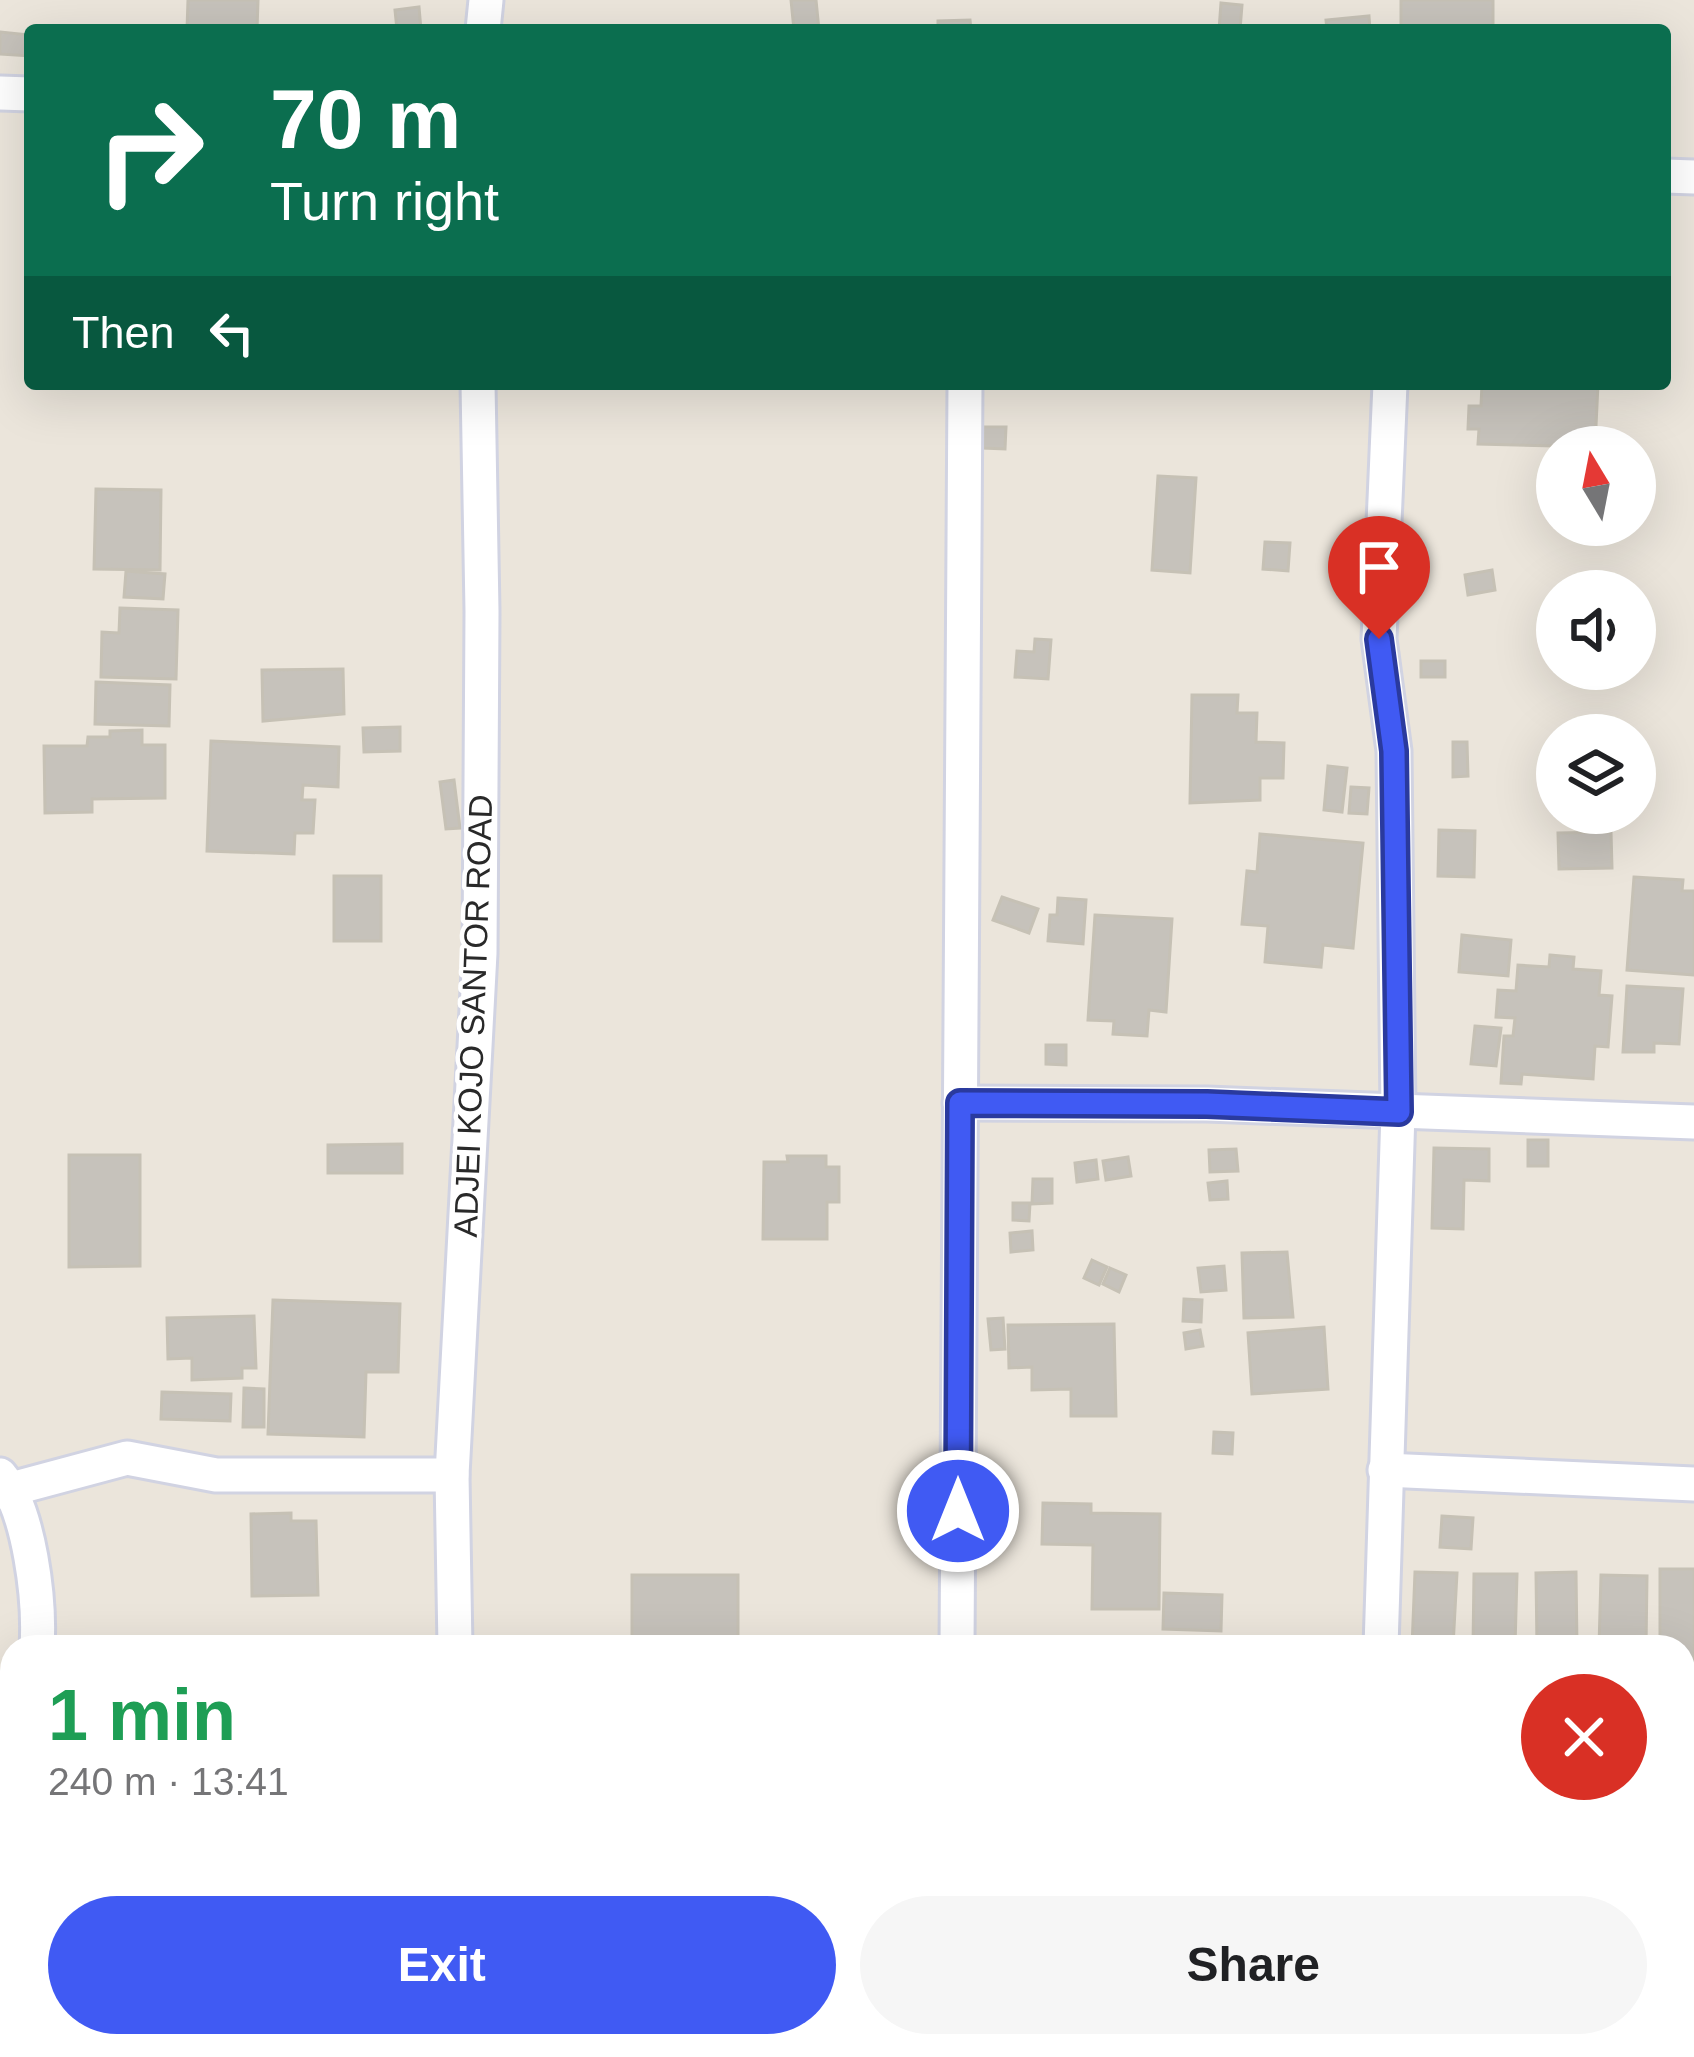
<!DOCTYPE html>
<meta charset="utf-8">
<style>
:root{--surface:#fff;--page:#f6f6f6;--text:#202124;--muted:#757577;--accent:#405af3}
body{margin:0;font-family:Helvetica,sans-serif;background:var(--page);color:var(--text);height:100vh;display:flex;flex-direction:column;font-size:45px;white-space:nowrap}
*{box-sizing:border-box;margin:0}
p{font-size:39px;color:var(--muted)}
.icon{flex:none;width:66px;height:66px;fill:none;stroke:currentColor;stroke-width:2;stroke-linecap:round;stroke-linejoin:round}
.map{position:relative;flex:1;overflow:hidden}
.side{position:absolute;left:0px;top:1635px;width:1695px;height:423px;display:flex;flex-direction:column;background:var(--surface);border-radius:36px 36px 0 0;box-shadow:0 12px 48px #0002}
.side>*{flex:none}
.top-card{position:absolute;left:24px;top:24px;width:1647px;height:366px;border-radius:12px;box-shadow:0 12px 48px #0002;background:#0b6e4f;color:#fff;overflow:hidden}
.needle{width:78px;rotate:350deg}
.buttons{position:absolute;left:1536px;top:426px;display:grid;gap:24px}
.buttons a{display:grid;place-items:center;width:120px;height:120px;border-radius:50%;background:var(--surface);box-shadow:0 12px 48px #0002;font-size:60px}
.pin{position:absolute;display:grid;place-items:center;width:102px;height:102px;color:#fff;margin:-123px -51px;border-radius:50% 50% 50% 0;rotate:-45deg;box-shadow:0 0 12px #0007}
.pin .icon{rotate:45deg}
.me{position:absolute;width:132px;margin:-66px;rotate:0deg;stroke-linejoin:round;filter:drop-shadow(0 0 9px #0008)}
.turn{display:flex;align-items:center;gap:42px;height:252px;padding:0 48px;font-size:54px}
.turn .icon{width:156px;height:156px;stroke-width:2.5}
.turn b{display:block;font-size:84px;line-height:102px}
.then{display:flex;align-items:center;height:114px;padding:0 48px;background:#0003;gap:24px;font-size:45px}
.round{display:grid;place-items:center;flex:none;width:126px;height:126px;border-radius:63px;background:var(--page)}
.summary{display:flex;align-items:center;justify-content:space-between;height:204px;padding:0 48px}
h1{font-size:72px;font-weight:700;line-height:90px;color:#1e9e55}
.primary-button{display:flex;gap:24px;margin-top:auto;padding:24px 48px}
.primary-button a{flex:1;height:138px;border-radius:72px;background:var(--accent);color:#fff;font-size:48px;font-weight:700;line-height:138px;text-align:center}
.primary-button a+a{background:var(--page);color:var(--text)}
.map>svg:first-child{display:block}
</style>
<div class="map">
<svg width="1694" height="2057" viewBox="0 0 1694 2057">
<rect width="100%" height="100%" fill="#ebe5db"/>
<g fill="#c6c2bb" stroke="#c6c1b5" stroke-width="3">
<path d="M188,0h70l-1,30h-70z"/>
<path d="M791,0h25l3,30h-25z"/>
<rect x="1401" y="0" width="92" height="30"/>
<path d="M1221,3l21,2 -2,25h-21z"/>
<path d="M419,7l2,23h-24l-2,-20z"/>
<path d="M1369,16l1,14h-43l-1,-10z"/>
<path d="M970,20l1,10h-33v-9z"/>
<path d="M0,32l30,3v21l-30,-2z"/>
<path d="M1482,384h116l-3,63 -117,-3 1,-15h-11l1,-23h12z"/>
<path d="M983,427h23l-1,22 -22,-1z"/>
<path d="M1158,476l38,2 -6,95 -38,-3z"/>
<path d="M96,489l65,1 -1,80 -66,-1z"/>
<path d="M1265,542l25,1 -2,28 -25,-2z"/>
<path d="M1492,570l3,20 -27,5 -3,-20z"/>
<path d="M126,571l39,3 -2,25 -39,-2z"/>
<path d="M120,608l58,2 -2,69 -75,-2 1,-45 17,1z"/>
<path d="M1035,639l16,1 -3,39 -33,-2 2,-26 17,1z"/>
<rect x="1421" y="661" width="24" height="16"/>
<path d="M343,669l1,45 -81,7 -1,-51z"/>
<path d="M96,682l74,3 -1,41 -74,-2z"/>
<path d="M1192,695h46l-1,18h20l-1,29 28,1 -1,35h-23v22l-70,3z"/>
<path d="M400,727v24l-36,1 -1,-24z"/>
<path d="M142,730v15h23v53l-73,1v13l-47,1 -1,-67h43l1,-9h22v-6z"/>
<path d="M211,741l128,6 -1,40 -35,-2 -1,15h13l-2,33h-18l-1,21 -87,-3z"/>
<path d="M1453,742h14l1,34 -15,1z"/>
<path d="M1328,766l19,2 -5,44 -18,-2z"/>
<path d="M454,780l6,48 -14,1 -6,-47z"/>
<path d="M1351,787l18,1 -2,26 -18,-1z"/>
<path d="M1439,830l36,1 -1,46 -36,-1z"/>
<path d="M1611,832l1,36 -53,1 -1,-36z"/>
<path d="M1260,834l103,9 -10,105 -30,-3 -2,22 -56,-5 3,-36 -26,-2 5,-53 10,1z"/>
<rect x="334" y="876" width="47" height="65"/>
<path d="M1634,877l49,3 -1,11h12v84l-67,-5z"/>
<path d="M1002,897l36,12 -9,24 -36,-13z"/>
<path d="M1058,898l28,2 -3,44 -35,-3 2,-26h7z"/>
<path d="M1095,915l77,4 -6,93 -17,-2 -2,26 -34,-2 1,-13 -26,-1z"/>
<path d="M1462,935l49,5 -3,36 -49,-4z"/>
<path d="M1550,955l24,2 -1,12 28,2 -2,24 13,1 -4,51 -13,-1 -2,33 -71,-5 -1,10 -20,-1 3,-47h9l2,-18 -19,-1 2,-27 18,1 2,-26 31,2z"/>
<path d="M1627,986l56,3 -4,55 -25,-1v9h-31z"/>
<path d="M1475,1026l26,2 -5,38 -25,-2z"/>
<path d="M1046,1045h20v20l-20,-1z"/>
<rect x="1528" y="1140" width="20" height="26"/>
<path d="M402,1144v29h-74v-28z"/>
<path d="M1434,1148l55,1v32l-25,-1 -1,49 -31,-1z"/>
<path d="M1236,1149l2,22 -28,1 -1,-22z"/>
<path d="M69,1155h71v111l-71,1z"/>
<path d="M787,1156h39v11h13v35h-12v37h-64l1,-77h24z"/>
<path d="M1128,1157l3,19 -25,4 -3,-19z"/>
<path d="M1096,1160l2,19 -21,3 -2,-19z"/>
<path d="M1033,1179h19v24l-20,1z"/>
<path d="M1227,1181l1,18 -18,1 -2,-17z"/>
<path d="M1013,1203h17l-1,18 -16,-1z"/>
<path d="M1032,1231l1,19 -22,2 -1,-19z"/>
<path d="M1287,1252l6,65 -49,1 -2,-65z"/>
<path d="M1092,1260l15,7 -8,18 -15,-7z"/>
<path d="M1224,1266l2,24 -25,2 -3,-24z"/>
<path d="M1110,1268l16,7 -7,17 -16,-8z"/>
<path d="M1184,1299l18,1 -1,22 -18,-1z"/>
<path d="M273,1300l127,4 -2,68h-32l-2,65 -96,-3z"/>
<path d="M254,1316l2,52h-14v10l-50,2v-22l-24,1 -1,-41z"/>
<path d="M1003,1318l2,31 -14,1 -3,-31z"/>
<path d="M1114,1324l2,92h-45v-27l-39,1v-23l-23,1 -1,-43z"/>
<path d="M1324,1327l4,62 -76,5 -4,-61z"/>
<path d="M1200,1330l3,16 -17,3 -2,-16z"/>
<path d="M244,1388l20,1v38h-21z"/>
<path d="M162,1392l69,2 -1,27 -69,-2z"/>
<path d="M1214,1432l19,1 -1,21 -19,-1z"/>
<path d="M1043,1503l48,1v9l69,1 -1,95h-67l1,-64 -51,-1z"/>
<path d="M291,1513v8h25l2,74 -66,1 -1,-82z"/>
<path d="M1442,1516l31,2 -2,31 -31,-2z"/>
<path d="M1660,1569h34v92h-11v-14h-23z"/>
<path d="M1415,1572l42,1 -4,74h-41z"/>
<path d="M1576,1572l1,75h-40l-1,-74z"/>
<path d="M1474,1574h43l-2,73h-42z"/>
<rect x="632" y="1575" width="106" height="72"/>
<path d="M1601,1575l46,1 -1,71h-47z"/>
<path d="M1164,1593l58,2 -1,36 -58,-2z"/>
<path d="M1683,1692l11,1v91v-10l-11,-1z"/>
<rect x="1414" y="2046" width="100" height="11"/>
<path d="M1530,2046h32v11h-33z"/>
<path d="M1244,2049l1,8h-60v-6z"/>
</g>
<g fill="none" stroke-linecap="round" stroke-linejoin="round">
<g stroke="#d1d3e2" stroke-width="39">
<g id="street">
<path d="M483,30l3,-30"/>
<path d="M0,93l30,1"/>
<path d="M1665,176l29,1"/>
<path d="M960,1103l247,1 487,18"/>
<path d="M1385,1470l309,14"/>
<path d="M0,1475c30,36 40,126 37,172"/>
<path d="M0,1492l127,-34 89,17h236"/>
<path d="M455,1647l-3,-172 28,-522 2,-342 -4,-227"/>
<path d="M957,1647l8,-1263"/>
<path d="M1381,1647l17,-535 -4,-361 -15,-112 11,-255"/>
<path d="M1683,1940l11,2"/>
<path d="M467,2046v11"/>
<path d="M28,2057v-11"/>
<path d="M954,2057v-11"/>
<path d="M1369,2057v-11"/>
</g>
</g>
<use href="#street" stroke="#fff" stroke-width="33"/>
</g>
<g fill="none" stroke-linecap="round" stroke-linejoin="round">
<g stroke="#2a3a9e" stroke-width="30">
<path id="route" d="M958,1511l2,-408 247,1 192,8 -5,-361 -15,-112"/>
</g>
<use href="#route" stroke="#405af3" stroke-width="21"/>
</g>
<g text-anchor="middle" dominant-baseline="central" stroke-width="9" stroke-linejoin="round" paint-order="stroke">
<g font-size="33" fill="#292929" stroke="#fff">
<text transform="translate(473 1016) rotate(-88)">ADJEI KOJO SANTOR ROAD</text>
</g>
</g>
</svg>
<div class="buttons">
<a><svg class="needle" viewBox="-14 -14 28 28"><path d="M0-13l5 13h-10z" fill="#e53935"/><path d="M0 13l5-13h-10z" fill="#757577"/></svg></a>
<a><svg class="icon" aria-label="sound" viewBox="0 0 24 24"><path d="M4 9h4l5-4v14l-5-4H4zM17 9q2 3 0 6"/></svg></a>
<a><svg class="icon" aria-label="layers" viewBox="0 0 24 24"><path d="M12 4l9 5-9 5-9-5zM3 14l9 5 9-5"/></svg></a>
</div>
<div class="pin" style="left:1379px;top:639px;background:#d93025"><svg class="icon" aria-label="arrive" viewBox="0 0 24 24"><path d="M6 21V4h12l-3 4 3 4H6"/></svg></div>
<svg class="me" style="left:958px;top:1511px" viewBox="-20 -20 40 40"><circle r="17" fill="#405af3" stroke="#fff" stroke-width="3"/><path d="M0-11L8 9 0 5-8 9z" fill="#fff"/></svg>
<div class="top-card">
<div class="turn"><svg class="icon" aria-label="right" viewBox="0 0 24 24"><path d="M7 20v-9h11M14 6l5 5-5 5"/></svg><div><b>70 m</b>Turn right</div></div>
<div class="then">Then<svg class="icon" aria-label="left" viewBox="0 0 24 24"><path d="M17 20v-9H6M10 6l-5 5 5 5"/></svg></div>
</div>
<section class="side">
<div class="summary"><div><h1>1 min</h1><p>240 m · 13:41</p></div><a class="round" style="background:#d93025;color:#fff"><svg class="icon" aria-label="close" viewBox="0 0 24 24"><path d="M6 6l12 12M18 6L6 18"/></svg></a></div>
<div class="primary-button"><a>Exit</a><a>Share</a></div>
</section>
</div>
